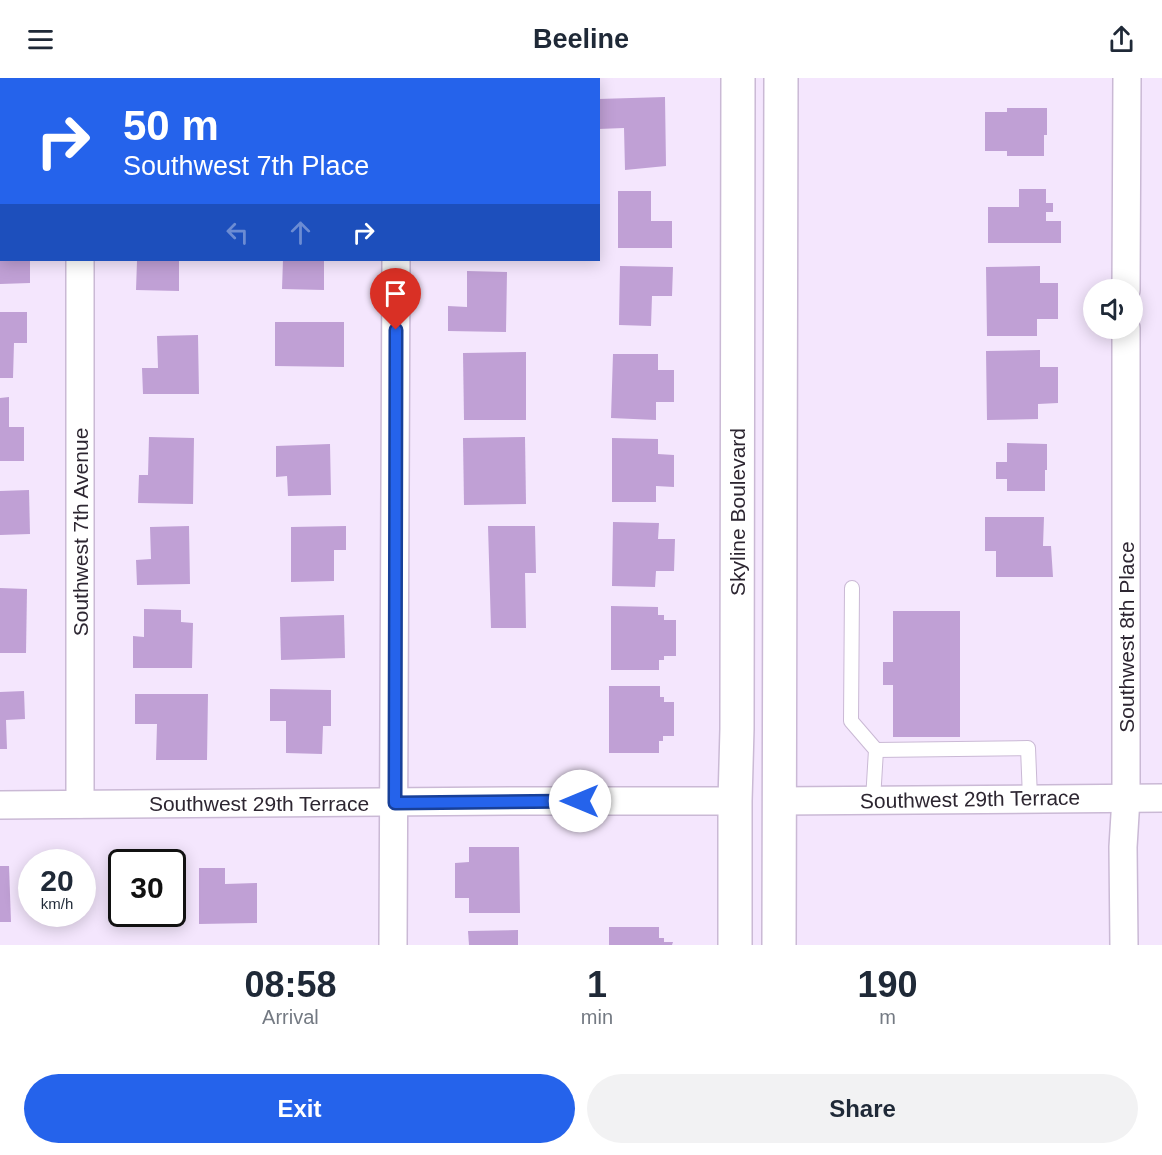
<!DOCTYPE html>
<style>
:root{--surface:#fff;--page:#f2f2f3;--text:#1f2937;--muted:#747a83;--accent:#2563eb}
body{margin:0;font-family:Arial,sans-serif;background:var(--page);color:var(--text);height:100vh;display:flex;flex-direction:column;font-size:22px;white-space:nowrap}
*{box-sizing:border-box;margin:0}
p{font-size:20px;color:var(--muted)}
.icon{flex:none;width:33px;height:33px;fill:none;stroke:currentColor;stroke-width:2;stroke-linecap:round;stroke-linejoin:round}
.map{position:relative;height:867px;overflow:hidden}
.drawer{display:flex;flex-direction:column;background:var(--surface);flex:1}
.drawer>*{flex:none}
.top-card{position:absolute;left:0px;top:0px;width:600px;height:183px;box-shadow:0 3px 15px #0003;background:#2563eb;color:#fff;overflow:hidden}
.buttons{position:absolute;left:1083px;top:201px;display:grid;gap:12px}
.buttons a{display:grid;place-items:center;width:60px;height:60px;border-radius:50%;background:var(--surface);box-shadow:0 3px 15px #0003;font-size:30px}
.speed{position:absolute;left:18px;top:771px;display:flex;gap:12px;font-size:30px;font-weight:700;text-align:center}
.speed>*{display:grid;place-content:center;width:78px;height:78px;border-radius:50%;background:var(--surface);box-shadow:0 3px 15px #0003;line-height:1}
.speed small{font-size:15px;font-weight:400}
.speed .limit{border:3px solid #111;border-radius:9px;background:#fff;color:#111}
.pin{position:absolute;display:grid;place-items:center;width:51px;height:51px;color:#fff;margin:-62px -26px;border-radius:50% 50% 50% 0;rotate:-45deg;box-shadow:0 0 6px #0007}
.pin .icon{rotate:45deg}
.me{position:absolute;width:66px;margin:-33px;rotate:270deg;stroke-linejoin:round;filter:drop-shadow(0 0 4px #0008)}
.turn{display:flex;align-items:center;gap:21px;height:126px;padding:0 24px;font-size:27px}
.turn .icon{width:78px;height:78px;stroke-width:2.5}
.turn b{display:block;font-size:42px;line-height:51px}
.lanes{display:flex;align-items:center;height:57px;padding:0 24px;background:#0003;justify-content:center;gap:30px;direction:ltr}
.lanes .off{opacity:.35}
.eta{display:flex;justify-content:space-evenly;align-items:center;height:102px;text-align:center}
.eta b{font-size:36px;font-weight:600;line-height:42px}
.primary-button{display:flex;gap:12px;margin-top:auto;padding:12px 24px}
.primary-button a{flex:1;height:69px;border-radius:36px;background:var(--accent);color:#fff;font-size:24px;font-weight:600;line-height:69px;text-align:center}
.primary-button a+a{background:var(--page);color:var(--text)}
header{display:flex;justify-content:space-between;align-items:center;height:78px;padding:0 24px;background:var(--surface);font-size:27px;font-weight:600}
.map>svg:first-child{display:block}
</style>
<header><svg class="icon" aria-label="menu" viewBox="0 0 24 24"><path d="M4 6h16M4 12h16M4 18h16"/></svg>Beeline<svg class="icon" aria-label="share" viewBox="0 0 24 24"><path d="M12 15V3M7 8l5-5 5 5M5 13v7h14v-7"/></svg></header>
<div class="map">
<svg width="1162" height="867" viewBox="0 0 1162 867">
<rect width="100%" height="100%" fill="#f4e6fd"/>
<g fill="#c0a0d5">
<path d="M665,19l1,69 -41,4 -1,-42 -26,1v-30z"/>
<path d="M1007,30h40v27h-3v21h-37v-5h-22v-39h22z"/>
<path d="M1019,111h27v14h7v9h-7v9h15v22h-73v-36h31z"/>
<path d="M618,113h33v30h21v27h-54z"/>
<path d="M0,182h30v23l-30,1z"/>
<path d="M148,182h31v31l-43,-1 1,-29h11z"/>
<path d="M283,182h41v30l-42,-1z"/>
<path d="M620,188l53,1 -1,29h-20l-1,30 -32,-1z"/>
<path d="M1040,188v17h18v36h-21v17h-50l-1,-69z"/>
<path d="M467,193l40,1 -1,60 -58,-1v-25l19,1z"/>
<path d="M0,234h27v31h-13l-1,35h-13z"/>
<path d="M275,244h69v45l-69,-1z"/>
<path d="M198,257l1,59h-56l-1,-26h16l-1,-32z"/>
<path d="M1040,272v17h18v36l-20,1v15l-51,1 -1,-69z"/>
<path d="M526,274v68h-62l-1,-67z"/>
<path d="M613,276h45v16h16v32h-18v18l-45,-2z"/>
<path d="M9,319v30h15v34h-24v-63z"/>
<path d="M149,359l45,1 -1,66 -55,-1 1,-28h9z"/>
<path d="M525,359l1,67 -62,1 -1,-67z"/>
<path d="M612,360l46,1v15l16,1v32l-18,-1v16h-44z"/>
<path d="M1007,365l40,1v26h-2v21h-38v-12h-11v-17h11z"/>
<path d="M330,366l1,51 -43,1 -1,-20 -11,1v-31z"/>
<path d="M29,412l1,44 -30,1v-44z"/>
<path d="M985,439h59l-1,29h8l2,31h-57v-26h-11z"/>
<path d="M613,444l46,1 -1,16h17l-1,32h-18l-1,16 -43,-1z"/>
<path d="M189,448l1,58 -53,1 -1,-25 15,-1 -1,-32z"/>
<path d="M346,448v24h-12v31l-43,1v-55z"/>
<path d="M488,448h47l1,47h-11l1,55h-35z"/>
<path d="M0,510l27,1 -1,64h-26z"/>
<path d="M611,528l47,1v8h6v5h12v36h-12v4h-5v10h-48z"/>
<path d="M144,531l37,1v12l12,1 -1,45h-59v-32l11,1z"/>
<path d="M893,533h67v126h-67v-52h-10v-23h10z"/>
<path d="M344,537l1,43 -64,2 -1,-43z"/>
<path d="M609,608h51v11h4v5h10v34h-11v5h-4v12h-50z"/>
<path d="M270,611l61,1v36h-8l-1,28 -36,-1v-32h-16z"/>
<path d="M24,613l1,28 -19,1 1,29h-7v-57z"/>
<path d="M135,616h73l-1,66h-51l1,-36h-22z"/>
<path d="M469,769h50l1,66h-51v-15h-14v-35l14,-1z"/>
<path d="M123,780l44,1v3h-44z"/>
<path d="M0,788h9l2,56h-11z"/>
<path d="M199,790h26v16l32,-1v40l-58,1z"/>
<path d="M82,799h7l1,32h-8z"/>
<rect x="48" y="836" width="23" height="6"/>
<path d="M121,836h45v5l-45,-1z"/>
<path d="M609,849h50v11h5v4h9l-1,3h-63z"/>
<path d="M518,852v15h-49l-1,-14z"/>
</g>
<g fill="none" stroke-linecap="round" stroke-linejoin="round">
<g stroke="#cab9d5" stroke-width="16">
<g id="lane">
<path d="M852,510l-1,133 25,29 -3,50"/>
<path d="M876,672l152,-2 2,50"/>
</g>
</g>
<g stroke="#cab9d5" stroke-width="30">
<g id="street">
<path d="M80,0v2"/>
<path d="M397,2v-2"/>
<path d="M80,182v544"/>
<path d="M1126,212l1,-212"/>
<path d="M779,723l383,-3"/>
<path d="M0,727l514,-4h221"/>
<path d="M393,867l3,-685"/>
<path d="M1124,867l-1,-98 3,-49v-470"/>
</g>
</g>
<g stroke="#cab9d5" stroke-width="36">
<g id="secondary">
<path d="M735,867v-144l2,-72 1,-651"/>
<path d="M779,867l2,-867"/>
</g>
</g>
<use href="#lane" stroke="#fff" stroke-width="14"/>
<use href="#street" stroke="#fff" stroke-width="27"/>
<use href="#secondary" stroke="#fff" stroke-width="33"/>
</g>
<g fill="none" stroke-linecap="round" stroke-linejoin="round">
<g stroke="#184099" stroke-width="15">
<path id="route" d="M396,252l-1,473 185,-2"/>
</g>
<use href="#route" stroke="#2563eb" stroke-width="10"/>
</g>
<g text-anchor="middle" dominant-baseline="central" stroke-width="4.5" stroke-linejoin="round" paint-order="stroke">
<g font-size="21" fill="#2d2631" stroke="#fff">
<text transform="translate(737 434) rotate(-90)">Skyline Boulevard</text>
<text transform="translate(80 454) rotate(-90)">Southwest 7th Avenue</text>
<text transform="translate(1126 559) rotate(-90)">Southwest 8th Place</text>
<text transform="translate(970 721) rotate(-1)">Southwest 29th Terrace</text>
<text x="259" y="725">Southwest 29th Terrace</text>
</g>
</g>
</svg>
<div class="buttons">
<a><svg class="icon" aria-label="sound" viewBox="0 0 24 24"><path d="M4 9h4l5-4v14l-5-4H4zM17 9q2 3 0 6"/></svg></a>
</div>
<div class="speed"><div>20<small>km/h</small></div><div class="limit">30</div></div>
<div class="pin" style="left:396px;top:252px;background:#d93025"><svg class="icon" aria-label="arrive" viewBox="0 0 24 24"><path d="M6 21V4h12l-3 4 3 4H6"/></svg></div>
<svg class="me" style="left:580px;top:723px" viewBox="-20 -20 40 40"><circle r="19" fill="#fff"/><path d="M0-13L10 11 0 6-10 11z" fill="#2563eb"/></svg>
<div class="top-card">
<div class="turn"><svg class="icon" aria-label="right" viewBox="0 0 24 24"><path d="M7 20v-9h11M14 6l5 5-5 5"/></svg><div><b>50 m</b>Southwest 7th Place</div></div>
<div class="lanes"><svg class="icon off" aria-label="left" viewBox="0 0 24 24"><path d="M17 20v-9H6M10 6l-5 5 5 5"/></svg><svg class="icon off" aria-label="ahead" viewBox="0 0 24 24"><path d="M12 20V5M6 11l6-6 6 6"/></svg><svg class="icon" aria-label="right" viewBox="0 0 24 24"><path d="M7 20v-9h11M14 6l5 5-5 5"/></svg></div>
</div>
</div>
<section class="drawer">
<div class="eta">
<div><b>08:58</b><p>Arrival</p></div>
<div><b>1</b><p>min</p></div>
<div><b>190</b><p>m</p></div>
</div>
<div class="primary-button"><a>Exit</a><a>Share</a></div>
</section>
